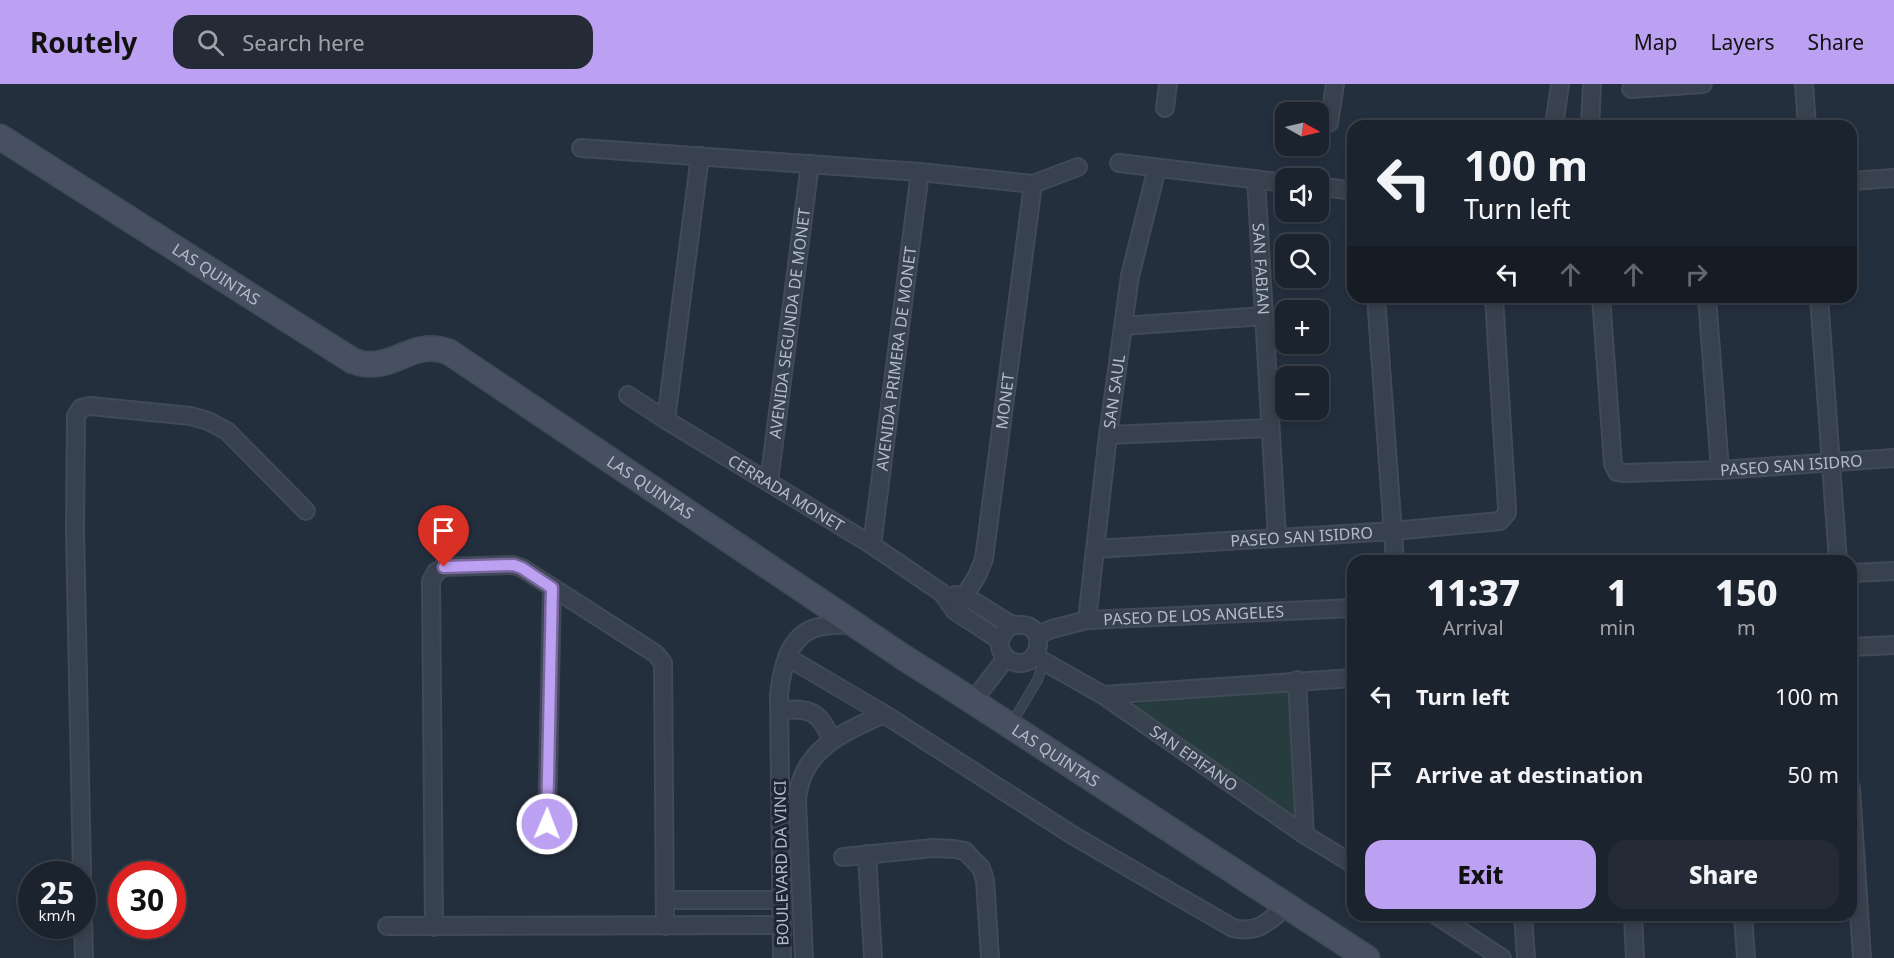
<!DOCTYPE html>
<meta charset="utf-8">
<style>
:root{--surface:#1b232e;--page:#242b36;--text:#f1f3f6;--muted:#a0a4aa;--line:#39404a;--accent:#bca0f2}
body{margin:0;font-family:"Noto Sans",sans-serif;background:var(--page);color:var(--text);height:100vh;display:flex;flex-direction:column;font-size:22px;white-space:nowrap}
*{box-sizing:border-box;margin:0}
p{font-size:20px;color:var(--muted)}
.icon{flex:none;width:33px;height:33px;fill:none;stroke:currentColor;stroke-width:2;stroke-linecap:round;stroke-linejoin:round}
.map{position:relative;flex:1;overflow:hidden}
.drawer{position:absolute;left:1347px;top:471px;width:510px;height:366px;display:flex;flex-direction:column;background:var(--surface);border-radius:18px;box-shadow:0 3px 9px #0003,0 0 0 2px var(--line)}
.drawer>*{flex:none}
.hud{position:absolute;left:1347px;top:36px;width:510px;height:183px;border-radius:18px;box-shadow:0 3px 9px #0003,0 0 0 2px var(--line);background:#1b232e;color:var(--text);overflow:hidden}
.needle{width:39px;rotate:98deg}
.fabs{position:absolute;left:1275px;top:18px;display:grid;gap:12px}
.fabs a{display:grid;place-items:center;width:54px;height:54px;border-radius:12px;background:var(--surface);box-shadow:0 3px 9px #0003,0 0 0 2px var(--line);font-size:30px}
.speed{position:absolute;left:18px;top:777px;display:flex;gap:12px;font-size:30px;font-weight:700;text-align:center}
.speed>*{display:grid;place-content:center;width:78px;height:78px;border-radius:50%;background:var(--surface);box-shadow:0 3px 9px #0003,0 0 0 2px var(--line);line-height:1}
.speed small{font-size:15px;font-weight:400}
.speed .limit{border:9px solid #d22;background:#fff;color:#111}
.pin{position:absolute;display:grid;place-items:center;width:51px;height:51px;color:#fff;margin:-62px -26px;border-radius:50% 50% 50% 0;rotate:-45deg;box-shadow:0 0 6px #0007}
.pin .icon{rotate:45deg}
.me{position:absolute;width:66px;margin:-33px;rotate:1deg;stroke-linejoin:round;filter:drop-shadow(0 0 4px #0008)}
.turn{display:flex;align-items:center;gap:21px;height:126px;padding:0 18px;font-size:27px}
.turn .icon{width:78px;height:78px;stroke-width:2.5}
.turn b{display:block;font-size:42px;line-height:51px}
.lanes{display:flex;align-items:center;height:57px;padding:0 18px;background:#0003;justify-content:center;gap:30px;direction:ltr}
.lanes .off{opacity:.35}
.eta{display:flex;justify-content:space-evenly;align-items:center;height:102px;text-align:center}
.eta b{font-size:36px;font-weight:800;line-height:42px}
.cta{display:flex;gap:12px;margin-top:auto;padding:12px 18px}
.cta a{flex:1;height:69px;border-radius:18px;background:var(--accent);color:#111;font-size:24px;font-weight:800;line-height:69px;text-align:center}
.cta a+a{background:var(--page);color:var(--text)}
ul{padding:0;list-style:none}
li{display:flex;align-items:center;gap:18px;height:78px;padding:0 18px}
li div{flex:1}
li b{display:block;font-size:22px}
li em{font-style:normal}
header{display:flex;align-items:center;gap:36px;box-sizing:border-box;height:84px;padding:0 30px;background:var(--accent);color:#111}
header strong{font-size:28px}
nav{display:flex;gap:33px;margin-inline-start:auto;font-size:21px}
.search{width:420px;height:54px;background:var(--page);display:flex;align-items:center;gap:15px;box-sizing:border-box;padding:0 21px;border-radius:18px;color:var(--muted);font-size:22px}
.map>svg:first-child{display:block}
</style>
<header>
<strong>Routely</strong>
<div class="search"><svg class="icon" aria-label="search" viewBox="0 0 24 24"><circle cx="10" cy="10" r="6"/><path d="M15 15l6 6"/></svg>Search here</div>
<nav><a>Map</a><a>Layers</a><a>Share</a></nav>
</header>
<div class="map">
<svg width="1894" height="874" viewBox="0 0 1894 874">
<rect width="100%" height="100%" fill="#242f3e"/>
<path fill="#263c3f" d="M1292,602l6,139 -170,-117 6,-4z"/>
<g fill="none" stroke-linecap="round" stroke-linejoin="round">
<g stroke="#414a57" stroke-width="11">
<path id="lane" d="M1018,629l20,-34 5,-17"/>
</g>
<g stroke="#414a57" stroke-width="20">
<g id="street">
<path d="M1804,0l3,42"/>
<path d="M1631,5l72,-5"/>
<path d="M1165,24l3,-24"/>
<path d="M1329,39l6,-39"/>
<path d="M1554,42l6,-42"/>
<path d="M1590,42l2,-42"/>
<path d="M581,64l339,24 113,12 45,-17"/>
<path d="M1119,79l167,20"/>
<path id="s1" d="M1256,95l21,358"/>
<path d="M1851,97l43,-3"/>
<path d="M1318,102l35,5"/>
<path d="M1376,213l19,264"/>
<path id="s2" d="M1601,213l12,167 4,8 8,1 95,-3 174,-12"/>
<path d="M1707,213l13,173"/>
<path d="M1819,213l19,264"/>
<path d="M1123,242l141,-10"/>
<path id="s3" d="M628,311l38,25 206,125 70,48 13,18 44,29"/>
<path d="M666,336l34,-264"/>
<path d="M1108,351l162,-7"/>
<path id="s4" d="M769,398l41,-318"/>
<path id="s5" d="M872,461l48,-373"/>
<path id="s6" d="M1096,465l297,-18 107,-10 7,-8v-5l-13,-211"/>
<path d="M1851,489l43,-2"/>
<path d="M955,511c20,3 36,19 54,28 10,5 21,-3 28,12 2,6 1,13 -1,18 -14,26 -57,-4 -24,-28"/>
<path id="s7" d="M955,527l22,-35 7,-17 49,-375"/>
<path id="s8" d="M1087,536l21,-185 22,-159 27,-108"/>
<path id="s9" d="M1037,551l15,-6 35,-9 266,-12"/>
<path d="M1851,563l43,-2"/>
<path id="s10" d="M1034,572l69,39 202,140 48,29"/>
<path d="M787,573l97,57 190,122 159,92c25,6 36,-7 54,-22"/>
<path d="M1297,596l8,155"/>
<path d="M1103,611l250,-17"/>
<path d="M973,617l33,-43"/>
<path d="M780,626c31,-2 39,1 52,30"/>
<path d="M1851,704l11,170"/>
<path d="M547,740l5,-236"/>
<path d="M867,770l6,104"/>
<path d="M843,773l90,-9 21,1 11,2 16,17 4,12 5,78"/>
<path d="M82,790l-7,-343 1,-115 5,-8 9,-2 101,10 17,5 19,10 79,80"/>
<path d="M82,795l2,79"/>
<path d="M666,816h115"/>
<path d="M1436,831l66,43"/>
<path d="M1523,831l3,43"/>
<path d="M1633,831l2,43"/>
<path d="M1743,831l3,43"/>
<path d="M387,842l395,-1"/>
<path d="M434,843l-3,-346 5,-9 8,-5 70,-2 8,3 134,86 7,9 2,263"/>
<path d="M782,874l-3,-264c3,-24 8,-54 33,-65 12,-5 29,-4 42,-5"/>
<path d="M804,874l-7,-156c3,-52 45,-69 87,-88"/>
</g>
</g>
<g stroke="#414a57" stroke-width="27">
<g id="secondary">
<path id="s11" d="M0,53l353,224c4,1 9,3 14,3 30,3 47,-25 82,-12l454,305 57,36 407,265"/>
</g>
</g>
<use href="#lane" stroke="#38414e" stroke-width="8"/>
<use href="#street" stroke="#38414e" stroke-width="16"/>
<use href="#secondary" stroke="#465061" stroke-width="24"/>
</g>
<g fill="none" stroke-linecap="round" stroke-linejoin="round">
<g stroke="#7a689d" stroke-width="15">
<path id="route" d="M444,483l70,-2 8,3 30,20 -5,236"/>
</g>
<use href="#route" stroke="#bca0f2" stroke-width="10"/>
</g>
<g text-anchor="middle" dominant-baseline="central" stroke-width="6" stroke-linejoin="round" paint-order="stroke">
<g font-size="16" fill="#b4bcc9" stroke="#1d2633">
<text stroke="none"><textPath href="#s1" startOffset="90">SAN FABIAN</textPath></text>
<text stroke="none"><textPath href="#s11" startOffset="256">LAS QUINTAS</textPath></text>
<text stroke="none"><textPath href="#s4" startOffset="160">AVENIDA SEGUNDA DE MONET</textPath></text>
<text stroke="none"><textPath href="#s5" startOffset="188">AVENIDA PRIMERA DE MONET</textPath></text>
<text stroke="none"><textPath href="#s8" startOffset="230">SAN SAUL</textPath></text>
<text stroke="none"><textPath href="#s7" startOffset="219">MONET</textPath></text>
<text stroke="none"><textPath href="#s2" startOffset="351">PASEO SAN ISIDRO</textPath></text>
<text stroke="none"><textPath href="#s11" startOffset="760">LAS QUINTAS</textPath></text>
<text stroke="none"><textPath href="#s3" startOffset="186">CERRADA MONET</textPath></text>
<text stroke="none"><textPath href="#s6" startOffset="206">PASEO SAN ISIDRO</textPath></text>
<text stroke="none"><textPath href="#s9" startOffset="159">PASEO DE LOS ANGELES</textPath></text>
<text stroke="none"><textPath href="#s11" startOffset="1246">LAS QUINTAS</textPath></text>
<text stroke="none"><textPath href="#s10" startOffset="190">SAN EPIFANO</textPath></text>
<text transform="translate(781 779) rotate(-91)">BOULEVARD DA VINCI</text>
</g>
</g>
</svg>
<div class="fabs">
<a><svg class="needle" viewBox="-14 -14 28 28"><path d="M0-13l5 13h-10z" fill="#e53935"/><path d="M0 13l5-13h-10z" fill="#a0a4aa"/></svg></a>
<a><svg class="icon" aria-label="sound" viewBox="0 0 24 24"><path d="M4 9h4l5-4v14l-5-4H4zM17 9q2 3 0 6"/></svg></a>
<a><svg class="icon" aria-label="search" viewBox="0 0 24 24"><circle cx="10" cy="10" r="6"/><path d="M15 15l6 6"/></svg></a>
<a>+</a>
<a>−</a>
</div>
<div class="speed"><div>25<small>km/h</small></div><div class="limit">30</div></div>
<div class="pin" style="left:444px;top:483px;background:#d93025"><svg class="icon" aria-label="arrive" viewBox="0 0 24 24"><path d="M6 21V4h12l-3 4 3 4H6"/></svg></div>
<svg class="me" style="left:547px;top:740px" viewBox="-20 -20 40 40"><circle r="17" fill="#bca0f2" stroke="#fff" stroke-width="3"/><path d="M0-11L8 9 0 5-8 9z" fill="#fff"/></svg>
<div class="hud">
<div class="turn"><svg class="icon" aria-label="left" viewBox="0 0 24 24"><path d="M17 20v-9H6M10 6l-5 5 5 5"/></svg><div><b>100 m</b>Turn left</div></div>
<div class="lanes"><svg class="icon" aria-label="left" viewBox="0 0 24 24"><path d="M17 20v-9H6M10 6l-5 5 5 5"/></svg><svg class="icon off" aria-label="ahead" viewBox="0 0 24 24"><path d="M12 20V5M6 11l6-6 6 6"/></svg><svg class="icon off" aria-label="ahead" viewBox="0 0 24 24"><path d="M12 20V5M6 11l6-6 6 6"/></svg><svg class="icon off" aria-label="right" viewBox="0 0 24 24"><path d="M7 20v-9h11M14 6l5 5-5 5"/></svg></div>
</div>
<section class="drawer">
<div class="eta">
<div><b>11:37</b><p>Arrival</p></div>
<div><b>1</b><p>min</p></div>
<div><b>150</b><p>m</p></div>
</div>
<ul>
<li><svg class="icon" aria-label="left" viewBox="0 0 24 24"><path d="M17 20v-9H6M10 6l-5 5 5 5"/></svg><div><b>Turn left</b></div><em>100 m</em></li>
<li><svg class="icon" aria-label="arrive" viewBox="0 0 24 24"><path d="M6 21V4h12l-3 4 3 4H6"/></svg><div><b>Arrive at destination</b></div><em>50 m</em></li>
</ul>
<div class="cta"><a>Exit</a><a>Share</a></div>
</section>
</div>
